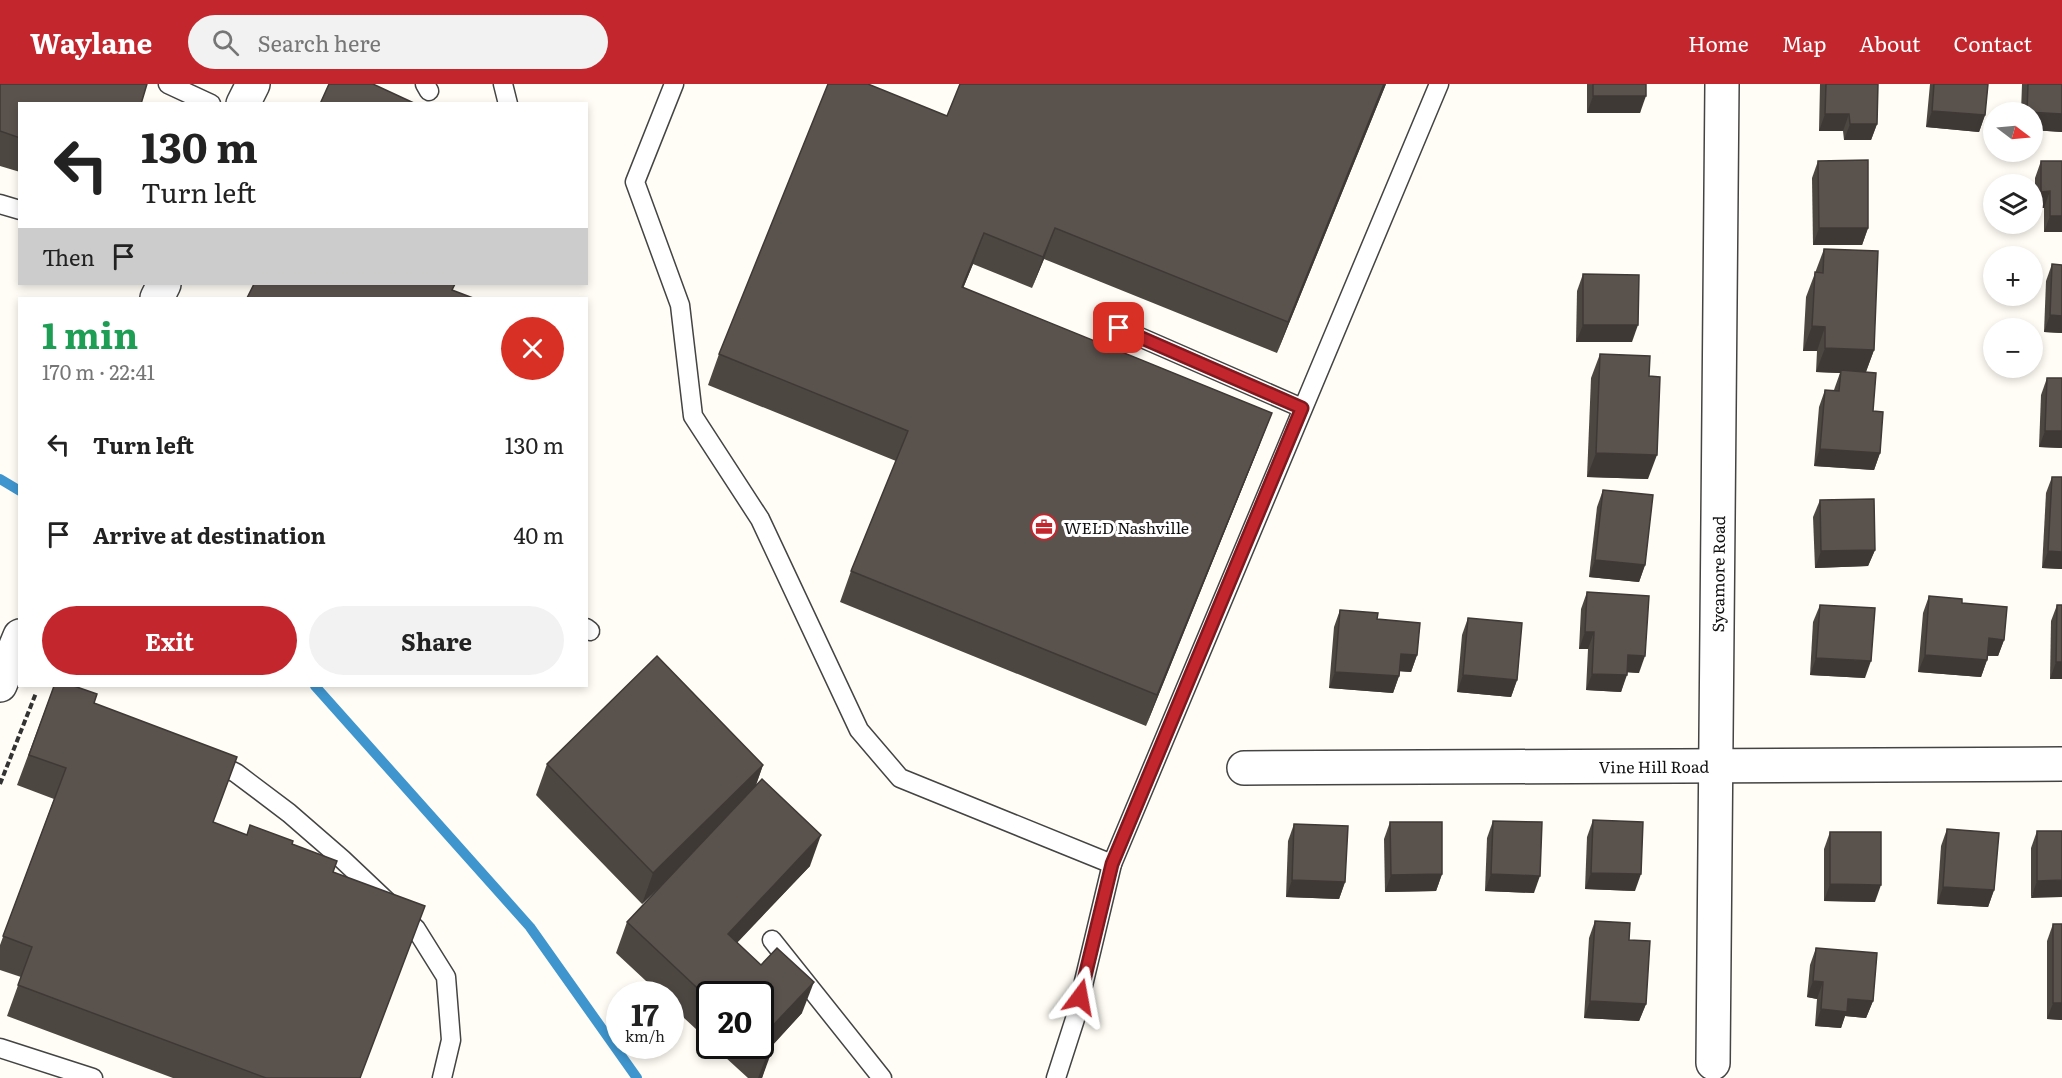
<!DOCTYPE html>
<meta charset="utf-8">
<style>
:root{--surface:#fff;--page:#f2f2f2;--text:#222;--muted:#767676;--accent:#c4262e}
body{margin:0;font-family:Literata,serif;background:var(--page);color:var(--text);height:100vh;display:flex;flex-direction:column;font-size:22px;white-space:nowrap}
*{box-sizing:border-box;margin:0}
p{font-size:20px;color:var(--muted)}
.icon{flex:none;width:33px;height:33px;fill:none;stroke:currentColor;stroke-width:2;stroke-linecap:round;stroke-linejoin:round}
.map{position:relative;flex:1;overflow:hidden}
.panel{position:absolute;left:18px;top:213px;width:570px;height:390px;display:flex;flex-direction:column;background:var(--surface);border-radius:0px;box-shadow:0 3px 9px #0003}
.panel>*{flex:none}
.guide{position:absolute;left:18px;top:18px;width:570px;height:183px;border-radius:0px;box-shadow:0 3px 9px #0003;background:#fff;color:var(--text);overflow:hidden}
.needle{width:39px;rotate:106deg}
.tools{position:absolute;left:1983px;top:18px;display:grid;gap:12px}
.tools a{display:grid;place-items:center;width:60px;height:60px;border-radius:50%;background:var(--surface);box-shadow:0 3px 9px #0003;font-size:30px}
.speed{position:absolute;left:606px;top:897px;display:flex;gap:12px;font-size:30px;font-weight:700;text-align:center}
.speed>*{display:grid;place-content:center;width:78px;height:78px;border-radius:50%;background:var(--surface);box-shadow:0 3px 9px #0003;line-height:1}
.speed small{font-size:15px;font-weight:400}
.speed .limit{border:3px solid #111;border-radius:9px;background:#fff;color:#111}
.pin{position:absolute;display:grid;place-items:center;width:51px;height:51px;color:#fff;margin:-26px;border-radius:12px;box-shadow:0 3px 9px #0006}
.me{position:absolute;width:66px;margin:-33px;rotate:13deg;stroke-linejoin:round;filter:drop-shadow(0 0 4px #0008)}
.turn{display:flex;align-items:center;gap:21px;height:126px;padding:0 24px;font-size:27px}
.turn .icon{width:78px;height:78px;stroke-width:2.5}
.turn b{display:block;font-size:42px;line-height:51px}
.then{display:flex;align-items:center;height:57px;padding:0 24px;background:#0003;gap:12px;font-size:22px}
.round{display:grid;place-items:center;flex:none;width:63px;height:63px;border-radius:32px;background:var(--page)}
.summary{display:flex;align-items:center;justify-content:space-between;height:102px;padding:0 24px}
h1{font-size:36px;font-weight:700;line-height:45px;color:#1e9e55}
.button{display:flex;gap:12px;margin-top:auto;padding:12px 24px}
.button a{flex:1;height:69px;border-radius:36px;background:var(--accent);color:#fff;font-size:24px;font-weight:700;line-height:69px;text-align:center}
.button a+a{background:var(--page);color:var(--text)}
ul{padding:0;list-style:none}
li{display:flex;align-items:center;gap:18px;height:90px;padding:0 24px}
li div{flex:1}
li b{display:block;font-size:22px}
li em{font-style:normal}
header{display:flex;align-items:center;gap:36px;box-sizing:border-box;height:84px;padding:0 30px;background:var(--accent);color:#fff}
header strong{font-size:28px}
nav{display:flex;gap:33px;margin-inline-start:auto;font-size:21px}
.search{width:420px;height:54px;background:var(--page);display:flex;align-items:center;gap:15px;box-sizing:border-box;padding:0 21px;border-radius:33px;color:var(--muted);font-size:22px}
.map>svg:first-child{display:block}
</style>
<header>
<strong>Waylane</strong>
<div class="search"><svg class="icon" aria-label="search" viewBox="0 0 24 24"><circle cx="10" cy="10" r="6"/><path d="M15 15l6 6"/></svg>Search here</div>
<nav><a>Home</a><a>Map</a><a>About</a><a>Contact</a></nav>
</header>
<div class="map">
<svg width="2062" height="994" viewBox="0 0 2062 994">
<rect width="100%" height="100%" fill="#fffdf5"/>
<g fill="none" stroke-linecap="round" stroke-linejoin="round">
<g stroke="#3f96cf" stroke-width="10">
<path d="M0,395l20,12"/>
<path d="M315,602l215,241 107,151"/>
</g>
<g stroke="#444" stroke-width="21">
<g id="service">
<path d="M168,0l43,20"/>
<path d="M425,0l4,7"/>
<path d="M503,0l5,20"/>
<path d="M674,0l-39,98 45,123 13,111 67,103 99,211 41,48 212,86 327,-780"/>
<path d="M0,120l20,6"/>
<path d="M1119,244l183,80"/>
<path d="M586,544l4,3"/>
<path d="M210,676l26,13 53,40 53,46 74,70 30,48 5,63 -9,38"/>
<path d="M772,856l110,138"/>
<path d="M0,964l93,30"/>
<path d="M1056,994l19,-59 37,-155"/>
</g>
</g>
<g stroke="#444" stroke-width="36">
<g id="minor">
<path id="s1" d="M1244,684l818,-4"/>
<path id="s2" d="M1713,979l9,-979"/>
</g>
</g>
<g stroke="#444" stroke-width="36">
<g id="tertiary">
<path d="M243,20l10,-20"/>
<path d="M157,214l7,-14"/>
<path d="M0,601l20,-49"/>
</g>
</g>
<path stroke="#333" stroke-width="4" stroke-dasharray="6 3" stroke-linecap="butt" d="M0,700l36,-91"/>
<use href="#service" stroke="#fff" stroke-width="18"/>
<use href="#minor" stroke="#fff" stroke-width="33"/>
<use href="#tertiary" stroke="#fff" stroke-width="33"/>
</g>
<g fill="#4d4742">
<path d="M0,0l20,20v68l-20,-6z"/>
<path d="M960,0h426l-109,269 -233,-94 -12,29 -59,-24 -10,24 297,156 -114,282 -306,-124 11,-31 45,-110 -188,-76 11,-31 228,-238z"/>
<path d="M1587,0h59l-6,29h-53z"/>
<path d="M1820,0h58l-1,40 -6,16h-27l-1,-9h-24z"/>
<path d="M1930,0h58l-3,31 -6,17 -53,-5z"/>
<path d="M2022,0h40v48l-30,-2v-18h-11z"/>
<path d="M1818,77l50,67 -6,17h-49l-1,-67z"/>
<path d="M2041,77l21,71h-18v-24h-9v-30z"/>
<path d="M1824,165l50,101 -8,22 14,81 -6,17 -60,-4 5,-59 6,-17h9l1,-3 5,-14 -24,-1 1,-21h-14l3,-54z"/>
<path d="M2052,180l10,1v68l-18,-1 2,-51z"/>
<path d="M1583,190l49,68h-56l1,-51z"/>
<path d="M1600,270l49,22 -1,103 -61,-2 4,-99z"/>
<path d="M2047,294l15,70 -23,-1 2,-52z"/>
<path d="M2052,393l10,92 -20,-1 4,-75z"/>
<path d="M1603,406l42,75 -6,17 -50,-5 8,-70z"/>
<path d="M1820,416l55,50 -7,16 -53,2 -2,-51z"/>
<path d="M1587,508l52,81 -12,-1 -6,20 -35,-2 2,-41h-9l2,-40z"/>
<path d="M1929,512l33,7 42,37 -6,16h-10l-1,4 -6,17 -63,-5 5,-59z"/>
<path d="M1820,521l45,73 -55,-3 3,-53z"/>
<path d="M2057,521l5,74h-12l1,-58z"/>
<path d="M1340,526l77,45 -6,17 -11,-1 -1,5 -6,17 -64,-5 5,-61z"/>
<path d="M1468,534l49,62 -6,17 -54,-5 5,-57z"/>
<path d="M54,602l40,17 119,119 34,13 45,9 41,28 28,206h-188l-166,-62 14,-39 -21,-7v-25l54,-146 -37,-14z"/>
<path d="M547,680l216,1 -7,20 54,81 -73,76 65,71 -30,33 -10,32h-14l-35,-32h47l-50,-52v48l-40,-37v-11h-10l-44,-41 11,-31 36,-38 -21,20 -106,-109z"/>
<path d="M1593,736l42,71 -50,-2 2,-52z"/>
<path d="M1493,737l41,72 -49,-2 2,-53z"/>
<path d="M1390,738l52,52 -6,17 -51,1 -1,-53z"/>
<path d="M1294,740l51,58 -6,17 -53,-2 2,-56z"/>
<path d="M1947,745l47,61 -6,17 -51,-3 4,-58z"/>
<path d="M2037,747h25l-31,67v-50z"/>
<path d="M1830,748l45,70 -51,-1v-52z"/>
<path d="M1595,837l34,19 17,64 -7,17 -55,-3 5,-80z"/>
<path d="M2053,840h9v96l-15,-1v-78z"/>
<path d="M1816,864l57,53 -7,17 -21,-2 -4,12 -26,-2 2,-27 -10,-2 3,-32z"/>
</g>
<g fill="#3f3936">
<path d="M1384,0h2l-109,269 11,-31z"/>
<path d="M1593,12h53l-6,17h-53z"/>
<path d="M1932,27l53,4 -6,17 -53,-5z"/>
<path d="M2032,29l30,1v18l-30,-2z"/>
<path d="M1825,30h24l-6,17h-24z"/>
<path d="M1850,40h27l-6,16h-27z"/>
<path d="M2050,107l-6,17h-9l6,-16z"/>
<path d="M2050,132h12v16h-18z"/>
<path d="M1055,144l-11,31 -12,29 11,-31z"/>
<path d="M1819,144h49l-6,17h-49z"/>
<path d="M984,149l-11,31 -22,54 11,-31z"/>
<path d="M2050,231l12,1v17l-18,-1z"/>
<path d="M1583,241h55l-6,17h-56z"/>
<path d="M1812,242l13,1 -8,24h-14z"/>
<path d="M1825,264l49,2 -9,24 -24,-4 -1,3 -24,-1z"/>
<path d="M1272,329l-12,31 -114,282 11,-31z"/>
<path d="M2045,347h17v17l-23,-1z"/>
<path d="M1820,365l60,4 -6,17 -60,-4z"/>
<path d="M1596,369l61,2 -9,24 -61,-2z"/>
<path d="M1875,466l-7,16 -53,2 6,-17z"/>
<path d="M2048,467l14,1v17l-20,-1z"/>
<path d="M1595,476l50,5 -6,17 -50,-5z"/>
<path d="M1585,548h9l-6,17h-9z"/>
<path d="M1989,554l15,2 -6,16 -15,-1z"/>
<path d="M1401,570l16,1 -6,17 -16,-1z"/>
<path d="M1628,571l17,1 -6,17 -17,-1z"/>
<path d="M1925,571l62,5 -6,17 -63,-5z"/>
<path d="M1816,574l55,3 -6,17 -55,-3z"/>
<path d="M2056,578h6v17h-12z"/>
<path d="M1335,588l64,4 -6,17 -64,-5z"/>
<path d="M1592,590l35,1 -6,17 -35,-2z"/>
<path d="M1463,591l54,5 -6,17 -54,-5z"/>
<path d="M763,681l-11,31 -110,108 11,-31z"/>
<path d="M821,751l-11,31 -93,98 11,-30z"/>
<path d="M1591,789l50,1 -6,17 -50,-2z"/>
<path d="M1442,790l-6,17 -51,1 6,-17z"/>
<path d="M1491,790l49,2 -6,17 -49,-2z"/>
<path d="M1292,796l53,2 -6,17 -53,-2z"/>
<path d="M2062,796v17l-31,1 6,-17z"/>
<path d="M1830,800l51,1 -6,17 -51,-1z"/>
<path d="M1943,803l51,3 -6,17 -51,-3z"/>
<path d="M1813,897l10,1 -6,17 -10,-2z"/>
<path d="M814,898l-12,31 -37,40 -3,-16z"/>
<path d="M1848,915l25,2 -7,17 -21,-2 -4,12 -26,-2 6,-17z"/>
<path d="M1590,917l56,3 -7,17 -55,-3z"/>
<path d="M2053,919h9v17l-15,-1z"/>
<path d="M773,964l-11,30h-4l9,-23z"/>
</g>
<g fill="#5a524d" stroke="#3f3936" stroke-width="1.5">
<path d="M0,0h147l-6,20h-121v34l-20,-7z"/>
<path d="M329,0h44l43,20h-96z"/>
<path d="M828,0h40l79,32 13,-32h424l-96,238 -233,-94 -12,29 -59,-24 -22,54 310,126 -115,282 -306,-124 57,-140 -189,-77z"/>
<rect x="1593" y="0" width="53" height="12"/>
<path d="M1826,0h52l-1,40h-27l-1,-10h-24z"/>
<path d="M1934,0h54l-3,31 -53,-4z"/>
<path d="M2028,0h34v30l-35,-2z"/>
<path d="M1868,76v68h-49l-1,-67z"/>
<path d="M2041,77h21v55h-12v-25l-9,1z"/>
<path d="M1824,165l54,2 -4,99 -49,-2v-21l-13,-1 3,-54 8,1z"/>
<path d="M2052,180l10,1v51l-12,-1z"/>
<path d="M1583,190l56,1 -1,50h-55z"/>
<path d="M254,200h201l-3,6 21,8h-226z"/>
<path d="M1600,270l50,2 -1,20 11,1 -3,78 -61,-2z"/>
<path d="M1841,286l35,3 -3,38 10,1 -3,41 -60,-4 5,-59 14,1z"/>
<path d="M2047,294h15v53h-17z"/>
<path d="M2052,393h10v75l-14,-1z"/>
<path d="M1603,406l50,5 -8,70 -50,-5z"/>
<path d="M1874,415l1,51 -54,1 -1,-51z"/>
<path d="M1587,508l62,4 -4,60 -17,-1 -1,20 -35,-1 2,-42h-9z"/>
<path d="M1929,512l33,3v4l45,4 -3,33 -15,-2 -2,22 -62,-5z"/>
<path d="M1820,521l55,3 -4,53 -55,-3z"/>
<path d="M2057,521h5v57h-6z"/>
<path d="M1340,526l38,3 -1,6 43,4 -3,32 -16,-1 -2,22 -64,-4z"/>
<path d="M1468,534l54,5 -5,57 -54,-5z"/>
<path d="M657,572l106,109 -110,108 -106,-109z"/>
<path d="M54,602h20l23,8 -3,9 143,54 -24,65 34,13 3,-10 43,16 -1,3 45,17 -4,11 92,34 -65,172h-94l-248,-93 14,-38 -29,-11 63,-168 -37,-13z"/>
<path d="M762,695l59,56 -93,99 33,31 16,-17 37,34 -52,55 11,11 -6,7 -10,-9h3v-52h-50v6l-83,-78z"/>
<path d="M1593,736l50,2 -2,52 -50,-1z"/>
<path d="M1493,737l49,1 -2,54 -49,-2z"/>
<path d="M1390,738h52v52l-51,1z"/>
<path d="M1294,740l54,2 -3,56 -53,-2z"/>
<path d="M1947,745l52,4 -5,57 -51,-3z"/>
<path d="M2037,747h25v49l-25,1z"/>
<path d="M1830,748h51v53l-51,-1z"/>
<path d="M1595,837l35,2 -1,17 21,1 -4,63 -56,-3z"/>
<rect x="2053" y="840" width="9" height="79"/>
<path d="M1816,864l61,5 -4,48 -25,-2 -1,13 -26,-3 2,-27 -10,-1z"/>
</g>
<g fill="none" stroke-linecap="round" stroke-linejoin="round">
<g stroke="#7f191e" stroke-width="15">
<path id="route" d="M1080,913l32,-133 190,-456 -183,-80"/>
</g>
<use href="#route" stroke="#c4262e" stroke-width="10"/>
</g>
<defs>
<g id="office-ring" transform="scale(1.35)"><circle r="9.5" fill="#fff" stroke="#c4262e" stroke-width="1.5"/><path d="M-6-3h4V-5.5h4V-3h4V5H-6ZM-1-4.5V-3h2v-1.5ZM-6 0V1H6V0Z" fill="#c4262e"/></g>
</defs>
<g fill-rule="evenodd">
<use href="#office-ring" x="1044" y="443"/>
</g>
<g text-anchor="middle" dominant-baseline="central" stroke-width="6" stroke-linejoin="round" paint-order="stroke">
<g font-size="16" fill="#111" stroke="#fff" text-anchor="start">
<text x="1064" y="443">WELD Nashville</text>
</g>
<g font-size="16" fill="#111" stroke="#fff">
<text stroke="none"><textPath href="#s2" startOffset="489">Sycamore Road</textPath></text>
<text stroke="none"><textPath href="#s1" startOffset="410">Vine Hill Road</textPath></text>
</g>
</g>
</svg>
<div class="tools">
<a><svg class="needle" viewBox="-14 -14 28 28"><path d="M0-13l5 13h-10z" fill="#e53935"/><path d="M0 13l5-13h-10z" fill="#767676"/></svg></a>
<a><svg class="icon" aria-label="layers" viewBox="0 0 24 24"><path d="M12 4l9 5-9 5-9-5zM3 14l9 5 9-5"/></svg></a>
<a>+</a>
<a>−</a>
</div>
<div class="speed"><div>17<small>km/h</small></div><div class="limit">20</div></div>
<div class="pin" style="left:1119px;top:244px;background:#d93025"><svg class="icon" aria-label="arrive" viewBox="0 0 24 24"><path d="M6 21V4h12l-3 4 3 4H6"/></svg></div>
<svg class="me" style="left:1080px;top:913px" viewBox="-20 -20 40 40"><path d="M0-17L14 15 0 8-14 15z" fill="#c4262e" stroke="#fff" stroke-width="4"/></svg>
<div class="guide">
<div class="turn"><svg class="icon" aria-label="left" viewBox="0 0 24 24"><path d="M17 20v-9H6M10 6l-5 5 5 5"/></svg><div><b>130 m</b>Turn left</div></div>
<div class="then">Then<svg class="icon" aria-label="arrive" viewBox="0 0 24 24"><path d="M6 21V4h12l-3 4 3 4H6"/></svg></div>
</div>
<section class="panel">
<div class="summary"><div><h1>1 min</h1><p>170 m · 22:41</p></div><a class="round" style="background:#d93025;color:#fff"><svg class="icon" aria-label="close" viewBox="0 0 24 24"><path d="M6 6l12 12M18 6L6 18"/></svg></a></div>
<ul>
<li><svg class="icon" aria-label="left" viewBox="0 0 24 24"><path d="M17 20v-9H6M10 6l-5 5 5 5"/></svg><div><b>Turn left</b></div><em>130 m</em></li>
<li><svg class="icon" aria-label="arrive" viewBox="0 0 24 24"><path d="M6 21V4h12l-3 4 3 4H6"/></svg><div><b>Arrive at destination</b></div><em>40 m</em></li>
</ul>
<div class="button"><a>Exit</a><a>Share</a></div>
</section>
</div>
